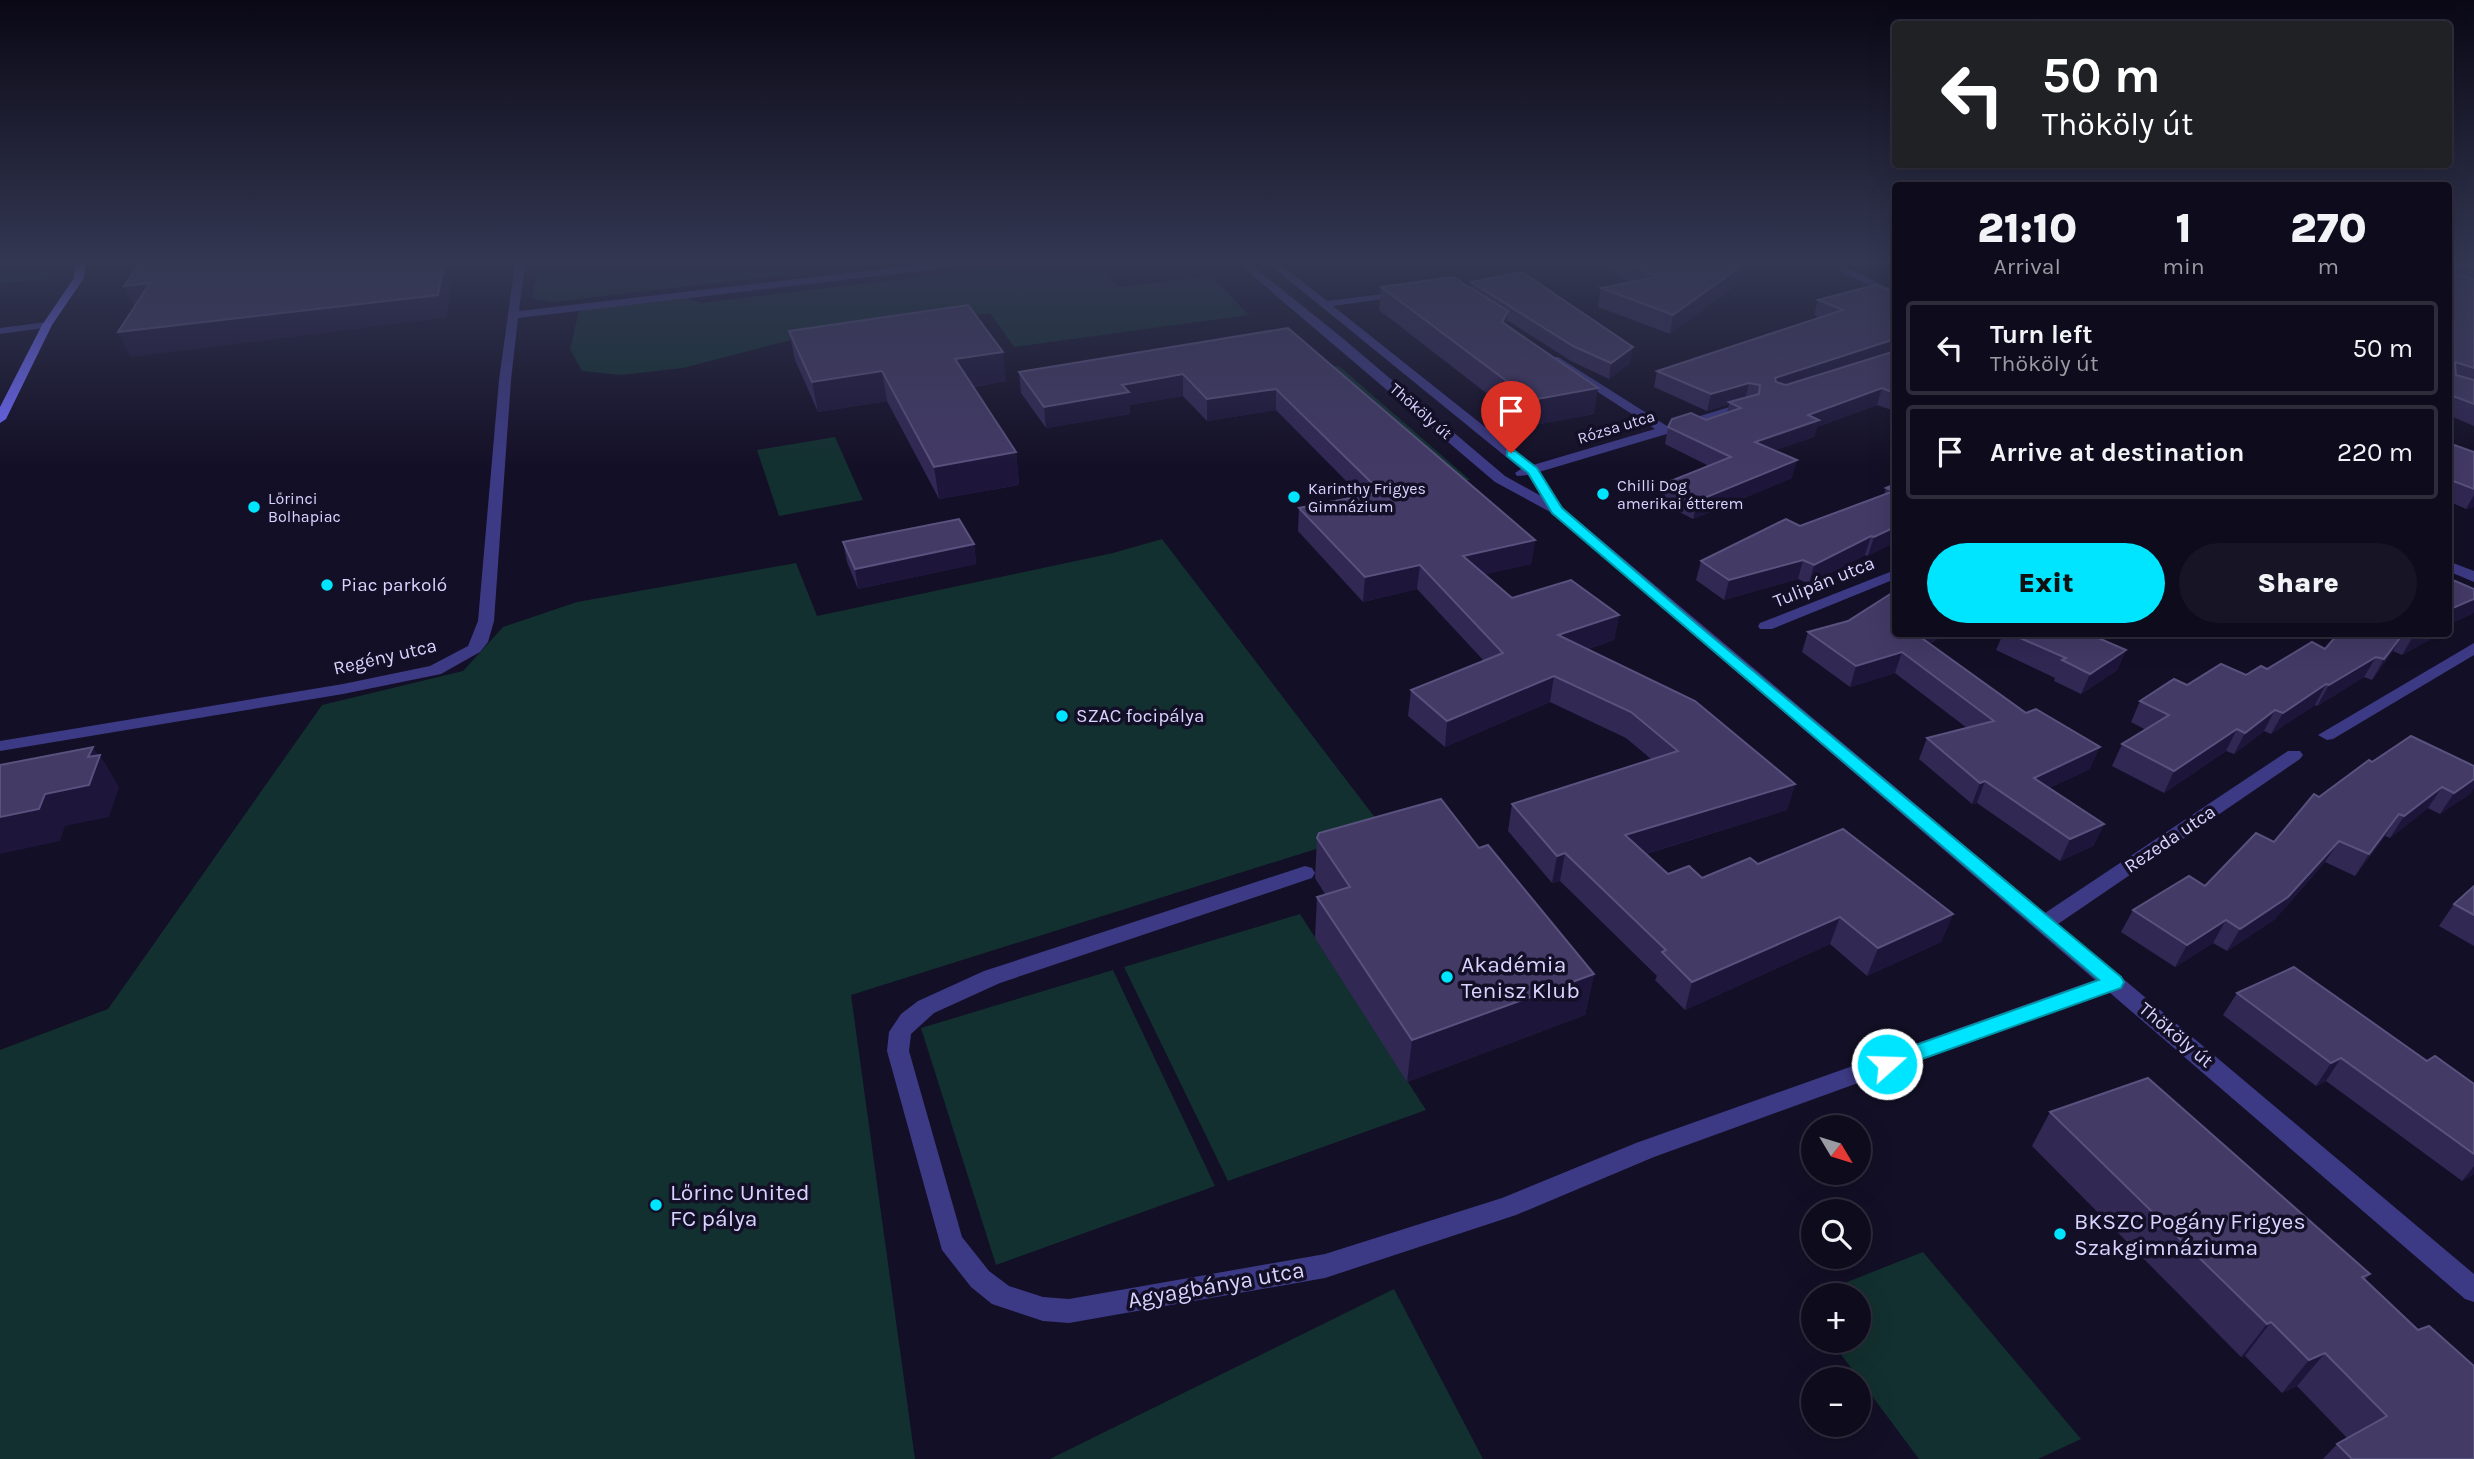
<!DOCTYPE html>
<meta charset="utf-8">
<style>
:root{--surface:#0e0b1c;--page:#171425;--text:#f1f3f6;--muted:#9b9ba3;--line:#2e2b3b;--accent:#00e5ff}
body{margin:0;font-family:Karla,sans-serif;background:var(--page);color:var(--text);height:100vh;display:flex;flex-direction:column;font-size:26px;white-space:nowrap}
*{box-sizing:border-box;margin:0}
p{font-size:23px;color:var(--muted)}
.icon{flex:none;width:38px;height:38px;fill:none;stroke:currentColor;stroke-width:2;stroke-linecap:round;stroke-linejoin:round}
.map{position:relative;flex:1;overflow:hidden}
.side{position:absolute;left:1892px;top:182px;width:560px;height:455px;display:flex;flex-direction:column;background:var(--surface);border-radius:7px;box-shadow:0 7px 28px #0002,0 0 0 2px var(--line)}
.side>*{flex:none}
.top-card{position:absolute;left:1892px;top:21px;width:560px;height:147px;border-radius:7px;box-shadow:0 7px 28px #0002,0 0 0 2px var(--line);background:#202124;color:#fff;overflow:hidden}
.needle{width:46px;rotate:128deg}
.controls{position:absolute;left:1801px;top:1115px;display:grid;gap:14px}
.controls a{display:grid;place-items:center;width:70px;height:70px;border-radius:50%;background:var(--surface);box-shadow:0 7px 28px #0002,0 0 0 2px var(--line);font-size:35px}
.pin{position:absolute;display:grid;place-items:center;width:60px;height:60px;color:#fff;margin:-72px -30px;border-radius:50% 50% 50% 0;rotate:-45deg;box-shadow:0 0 7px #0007}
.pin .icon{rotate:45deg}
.me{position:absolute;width:77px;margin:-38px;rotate:70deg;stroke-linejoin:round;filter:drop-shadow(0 0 5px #0008)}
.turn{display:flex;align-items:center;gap:24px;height:147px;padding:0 35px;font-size:32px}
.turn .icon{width:91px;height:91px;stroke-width:2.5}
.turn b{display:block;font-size:49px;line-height:60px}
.eta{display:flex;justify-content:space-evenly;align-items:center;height:119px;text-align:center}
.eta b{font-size:42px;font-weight:800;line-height:49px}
.button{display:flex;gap:14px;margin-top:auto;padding:14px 35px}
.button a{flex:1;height:80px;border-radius:42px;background:var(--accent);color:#111;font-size:28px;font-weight:800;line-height:80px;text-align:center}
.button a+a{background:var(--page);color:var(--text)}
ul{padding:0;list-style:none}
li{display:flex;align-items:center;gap:21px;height:94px;margin:0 14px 10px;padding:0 21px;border:4px solid var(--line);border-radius:7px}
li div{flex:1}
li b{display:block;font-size:26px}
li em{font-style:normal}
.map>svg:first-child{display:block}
</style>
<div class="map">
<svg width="2474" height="1459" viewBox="0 0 2474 1459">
<rect width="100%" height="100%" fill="#130f26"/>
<g fill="#12302f">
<path d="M0,264h45l4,15 -49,4z"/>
<path d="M539,264h304l2,4 -292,34 -21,-4z"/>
<path d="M1026,264h71l22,23 92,-11 38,39 -235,32 -24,-34 -203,28 -104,27 -62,7 -39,-4 -12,-22 10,-42 100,-11 21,7z"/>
<path d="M1339,366l131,114 -27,6 -132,-117z"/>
<path d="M835,437l28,63 -84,16 -22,-66z"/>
<path d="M1162,539l221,289 -532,167 64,464h-915v-409l108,-41 214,-304 141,-34 40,-44 74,-25 219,-39 21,53 296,-63z"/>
<path d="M1300,914l126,196 -198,71 -104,-214z"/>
<path d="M1113,970l102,216 -219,79 -75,-237z"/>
<path d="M1923,1252l158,187 -43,20h-119l-88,-118 27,-1v-45h-44z"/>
<path d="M1394,1289l89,170h-433z"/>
</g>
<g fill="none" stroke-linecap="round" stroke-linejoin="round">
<g fill="#3d3a85" fill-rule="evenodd">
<path d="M515,264h10l-6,47 408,-47h32l-5,3 -436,51 -7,62 -17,241 -6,21 -8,10 -39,22 -98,20 -343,57v-10l343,-57 87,-18 38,-20 10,-25 21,-241z"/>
<path d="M1239,264h11l90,72 165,140 36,20 -13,-21 -11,1 -2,-3 6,-4 -252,-205h11l47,37 80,-10v4l-4,1 -70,10 200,159 122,-36 -105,-68v-4h8l109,69 79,-24h8v6l-215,64 24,36 482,405 243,-162h12l3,4 -3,4 -242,165 416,350v28l-9,-3 -356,-307 -455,165 -138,58 -191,63 -256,45 -26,-2 -51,-17 -21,-17 -29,-37 -55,-199 2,-19 12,-18 17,-13 66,-30 321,-105 7,2 3,5 -3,5 -312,105 -66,30 -23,21 -2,17 53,186 27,34 20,15 34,11 26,2 256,-45 177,-56 134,-55 459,-163 -543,-467 -57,-31z"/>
<path d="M1826,264h13l56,27v7z"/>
<path d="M47,322l4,1v4l-51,7v-6z"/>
<path d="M2448,561l26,10v11l-26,-11z"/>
<path d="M1895,570v9l-123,50h-12l-2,-3 2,-3z"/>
<path d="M2474,643v12l-141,84 -6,1 -9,-5z"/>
</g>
<path fill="#6f6bff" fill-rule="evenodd" d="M75,264h10l-1,14 -32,47 -46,94 -6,4v-16l42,-82 32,-47z"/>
</g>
<g fill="#312854">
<path d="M1599,264h147l-3,16 -73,54 -72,-27 3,-19 29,-6z"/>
<path d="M2448,264h26v162l-26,-11z"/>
<path d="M1471,282l159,81 -21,16 -38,-18 -64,-41 -1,5 88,89 -65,12 -150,-116 2,-23h89z"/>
<path d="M1895,293v118l-18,-6 -60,22 -3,10 -39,13 17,28 -99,41 -33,-17 3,-18 46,-18 -44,-22 3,-17 38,-7 21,-7 2,-9 -22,7 -53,-24 3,-16 163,-53 -6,-3 4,-15z"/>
<path d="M1288,328l247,212 -4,24 -46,10 27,24 107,17 -5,25 -26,9 207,135 -8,26 -141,44 22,20 34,4 56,-14 195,50 -12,28 -74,34 -37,-32 -145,66 -30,-30 2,-4 -97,-95 -8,2 -44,-52 4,-27 139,-45 -25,-21 -76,-36 -105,45 -37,-31 3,-26 73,-29 -67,-72 -54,13 -65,-71 1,-23 62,-12 -85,-86 -69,11 -24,-25 -54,9 1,9 -84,14 -25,-35 -2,-21z"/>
<path d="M789,331l217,50 -33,6 43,65 3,33 -80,14 -52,-98 -69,11 -23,-52z"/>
<path d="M2448,447l26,5v55l-8,2 -18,-8z"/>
<path d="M1895,484l-27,72 -3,-1 -56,29 -11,-5 -74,21 -28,-20 5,-19 183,-66 2,-7z"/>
<path d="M843,542l131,2 2,20 -118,25 -11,-27z"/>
<path d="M1808,632l136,2 -14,10 160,125 -41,19 55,36 -11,22 -33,15 -83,-58 -5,1 -53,-45 8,-21 40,-10 -72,-55 -45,14 -48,-35z"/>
<path d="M2003,634h86l37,16 -9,20 -36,24 -27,-13 1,-3 -59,-28z"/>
<path d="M2338,634h95l-4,6 -27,15 -9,-4 -21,29 -8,-3 -47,29 -2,-1 -44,29 -7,-3 -30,23 -8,-3 -62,42 -52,-27 10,-22 24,-14 -15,-8 9,-21 47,-16 59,-10 21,-6 58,-20z"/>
<path d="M2369,760l102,33 -31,21 -12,-6 -38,30 -5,-2 -30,40 -30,-14 -50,57 -48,32 -14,-8 -38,24 -54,-35 12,-22 72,-24 69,-44 45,-45z"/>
<path d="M1317,838l162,10 115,126 -9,41 -178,67 -92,-144 2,-41 8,-3 -10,-16z"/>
<path d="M2474,886v60l-35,-20 15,-22z"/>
<path d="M2237,993l190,68 47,23v90l-12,7 -136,-100 -10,5 -93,-71z"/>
<path d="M2050,1112l320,162 -5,6 109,179h-151l14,-15 10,-6 -50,-52 -15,7 -37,-37 -4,1 -209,-211z"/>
</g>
<g fill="#1d163a">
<path d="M444,264h36l-1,6 -25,3 -8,45 -316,39 -12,-25z"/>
<path d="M1744,264h2l-3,16 -73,54 3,-19z"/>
<path d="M150,283l-15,26 -11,-23z"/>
<path d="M1508,311l-3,24 -3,-13z"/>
<path d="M1895,339l-1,15 -123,41 4,-17z"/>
<path d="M1633,347l-3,16 -21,16 2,-16z"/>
<path d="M1003,352l3,29 -48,8 -3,-30z"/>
<path d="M882,371l5,30 -69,11 -6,-30z"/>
<path d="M1183,374v22l-54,9 1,9 -84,14 -2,-21 78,-22z"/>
<path d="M1749,383l-4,16 -16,3v2l-22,7 4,-17z"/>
<path d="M1598,388l-4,26 -65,12 3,-26z"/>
<path d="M1882,388l-5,17 -60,22 -3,10 -63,22 4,-17 53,-27z"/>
<path d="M1276,389v21l-69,11v-22z"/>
<path d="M1016,452l3,33 -80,14 -5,-32z"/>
<path d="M1797,460l-5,18 -99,41 4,-18z"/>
<path d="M2474,495v12l-8,2z"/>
<path d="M1895,527v16l-27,13 6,-19z"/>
<path d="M1871,536l-6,19 -56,29 5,-19z"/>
<path d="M1535,540l-4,24 -71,16 3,-24z"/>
<path d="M974,544l2,20 -118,25 -3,-20z"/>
<path d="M1803,560l-5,19 -74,21 5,-20z"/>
<path d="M1420,565l-3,24 -54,13 2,-25z"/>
<path d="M2474,599v13l-1,2 -25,11v-15z"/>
<path d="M1619,615l-5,25 -60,20 4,-25z"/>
<path d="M1922,634h22l-32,22 7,-20z"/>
<path d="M2403,634l-10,17 -21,29 12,-21z"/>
<path d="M2417,634h16l-4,6 -27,15 12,-20z"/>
<path d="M2126,650l-9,20 -36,24 9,-20z"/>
<path d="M1902,652l-7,21 -45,14 6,-21z"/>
<path d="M2376,657l-12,20 -47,29 12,-21z"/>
<path d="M1554,676l-4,26 -105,45 2,-26z"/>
<path d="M2326,684l-11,21 -44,29 12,-21z"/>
<path d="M2275,710l-11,21 -30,23 11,-21z"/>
<path d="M2237,729l-11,22 -62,42 10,-22z"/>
<path d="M93,747l6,10 1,-2 19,32 -10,30 -44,9 -5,15 -60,13v-37l45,-23 43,-37z"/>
<path d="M2100,747l-10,22 -65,30 9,-21z"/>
<path d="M2474,779v9l-3,5 -31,21 14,-21z"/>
<path d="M1985,781l-8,22 -5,1 8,-21z"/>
<path d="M1795,784l-8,26 -168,52 6,-27z"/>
<path d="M2442,787l-14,21 -38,30 14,-22z"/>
<path d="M2399,814l-14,22 -30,40 14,-22z"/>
<path d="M2104,824l-11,22 -33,15 10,-22z"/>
<path d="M2339,841l-14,21 -50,57 -48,32 13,-22z"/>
<path d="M1565,853l-5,28 -8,2 5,-27z"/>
<path d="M1953,914l-12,28 -74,34 11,-28z"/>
<path d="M1840,917l-10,27 -145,66 7,-28z"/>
<path d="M2226,920l-13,23 -38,24 12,-22z"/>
<path d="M1594,974l-9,41 -178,67 5,-42z"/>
<path d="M2341,1058l-15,23 -10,5 15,-23z"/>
<path d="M2474,1166v8l-12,7z"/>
<path d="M2271,1322l-26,34 -4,1 26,-33z"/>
<path d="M2325,1353l-28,33 -15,7 27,-33z"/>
</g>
<g fill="#433a66" stroke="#5a527e" stroke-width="2">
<path d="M139,264h305l-6,31 -320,37 32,-49 -26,3z"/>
<path d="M1633,264h111l-71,51 -72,-27 56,-11z"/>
<path d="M2448,264h6l1,10 19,5v89l-19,-6 1,13 18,5v24l-26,-10z"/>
<path d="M2459,264h15v5z"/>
<path d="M1522,272l111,75 -22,16 -38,-17 -102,-64z"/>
<path d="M1453,277l55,34 -6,11 96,66 -66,12 -151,-113z"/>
<path d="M1875,285l20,8v46l-120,39 1,4 10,3 109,-34v42l-13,-5 -74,27 11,5 -64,22 42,18 -100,41 -34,-17 68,-27 -63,-30 4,-8 19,-6 15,7 35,-12 -12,-6 30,-8 1,-9 -11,-2 -38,11 -54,-23 186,-61 -25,-10z"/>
<path d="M968,305l35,47 -48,7 61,93 -82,15 -52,-96 -70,11 -23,-51z"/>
<path d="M1288,328l247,212 -72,16 49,42 59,-18 48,35 -61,20 137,66 100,83 -170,51 43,39 21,-8 13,12 48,-20 8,6 85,-35 110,85 -75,34 -38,-31 -148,65 -30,-30 4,-2 -101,-97 -8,3 -45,-52 166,-53 -47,-39 -77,-36 -107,45 -36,-31 92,-37 -83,-88 -55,12 -66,-69 82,-16 -105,-103 -69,10 -24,-25 -61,11 7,7 -85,15 -25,-35z"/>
<path d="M2454,445l20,7v37l-26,-10v-32z"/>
<path d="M1895,484v43l-21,10 -3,-1 -57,29 -11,-5 -74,20 -28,-19 85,-42 14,7 94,-35 -8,-3z"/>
<path d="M959,519l15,25 -119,25 -12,-27z"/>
<path d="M2448,578l26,11v10l-26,11z"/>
<path d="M1895,591v43h27l-3,2 107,77 10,-4 64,38 -66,31 70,46 -34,15 -85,-58 -5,2 -53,-45 67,-17 -92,-69 -46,14 -48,-34 40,-11z"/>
<path d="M2011,634h78l37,16 -36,24 -28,-14 4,-2z"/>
<path d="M2338,634h65l-19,25 -8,-2 -47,28 -3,-1 -43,29 -8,-3 -30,23 -8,-4 -63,42 -52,-27 47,-29 -29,-14 34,-22 13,6 34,-21 25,11 15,-9 6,3 45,-27 13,7z"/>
<path d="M2411,736l63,30v13l-20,14 -12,-6 -38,29 -5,-2 -30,40 -30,-13 -51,56 -48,32 -14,-9 -39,25 -54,-35 56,-34 16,10 51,-53 18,9 40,-48 5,3 50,-37 3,2z"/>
<path d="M93,747l-5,10 12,-2 -11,30 -44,9 -6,15 -39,8v-52z"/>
<path d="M1441,799l38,49 9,-3 106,129 -182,66 -95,-143 33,-10 -33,-49 2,-5z"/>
<path d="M2474,886v29l-20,-11z"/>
<path d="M2294,967l133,94 8,-5 39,28v70l-133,-96 -10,5 -94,-70z"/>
<path d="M2148,1078l222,196 -8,3 56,53 11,-4 45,40v93h-122l-15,-15 50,-28 -62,-63 -16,7 -38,-38 -4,2 -217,-212z"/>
</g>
<linearGradient id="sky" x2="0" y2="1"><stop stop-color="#0a0815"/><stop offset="0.56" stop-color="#333752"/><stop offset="1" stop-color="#333752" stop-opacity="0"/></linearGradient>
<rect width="2474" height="468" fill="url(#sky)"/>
<path fill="#00e5ff" stroke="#0095a6" stroke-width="2" d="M1507,451h8l22,17 25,40 136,117 423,352 3,5 -3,6 -227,81 -7,3 -8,-3 -3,-5 3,-6 220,-78 -547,-467 -24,-40 -21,-17z"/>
<g fill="#00e5ff" stroke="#130f26" stroke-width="2.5">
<circle cx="1603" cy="494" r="7"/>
<circle cx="1294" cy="497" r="7"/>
<circle cx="254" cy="507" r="7"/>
<circle cx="327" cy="585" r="7"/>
<circle cx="1062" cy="716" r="7"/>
<circle cx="1447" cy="977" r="7"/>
<circle cx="656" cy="1205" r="7"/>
<circle cx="2060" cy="1234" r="7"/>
</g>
<g text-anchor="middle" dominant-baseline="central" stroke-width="7" stroke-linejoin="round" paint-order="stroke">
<g font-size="16" fill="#d9d4ff" stroke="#130f26">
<text transform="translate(1421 411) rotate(41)">Thököly út</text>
<text transform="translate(1616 427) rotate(-17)">Rózsa utca</text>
</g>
<g font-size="16" fill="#d9d4ff" stroke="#130f26" text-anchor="start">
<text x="1617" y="485">Chilli Dog<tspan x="1617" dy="18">amerikai étterem</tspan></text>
<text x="1308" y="488">Karinthy Frigyes<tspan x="1308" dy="18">Gimnázium</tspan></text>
<text x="268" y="498">Lőrinci<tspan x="268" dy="18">Bolhapiac</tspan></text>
</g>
<g font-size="19" fill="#d9d4ff" stroke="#130f26">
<text transform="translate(1824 582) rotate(-22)">Tulipán utca</text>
<text transform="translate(385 657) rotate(-13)">Regény utca</text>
<text transform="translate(2170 839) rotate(-34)">Rezeda utca</text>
<text transform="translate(2176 1035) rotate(40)">Thököly út</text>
</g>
<g font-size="19" fill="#d9d4ff" stroke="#130f26" text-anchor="start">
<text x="341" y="585">Piac parkoló</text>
<text x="1076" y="716">SZAC focipálya</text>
</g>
<g font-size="23" fill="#d9d4ff" stroke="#130f26" text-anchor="start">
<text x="1461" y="964">Akadémia<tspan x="1461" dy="26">Tenisz Klub</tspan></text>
<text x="670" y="1192">Lőrinc United<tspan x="670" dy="26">FC pálya</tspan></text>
<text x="2074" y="1221">BKSZC Pogány Frigyes<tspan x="2074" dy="26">Szakgimnáziuma</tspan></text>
</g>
<g font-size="23" fill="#d9d4ff" stroke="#130f26">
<text transform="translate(1216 1285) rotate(-10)">Agyagbánya utca</text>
</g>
</g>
</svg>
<div class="controls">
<a><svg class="needle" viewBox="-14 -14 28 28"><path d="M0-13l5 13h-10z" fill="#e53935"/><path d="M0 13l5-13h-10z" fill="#9b9ba3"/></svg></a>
<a><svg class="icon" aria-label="search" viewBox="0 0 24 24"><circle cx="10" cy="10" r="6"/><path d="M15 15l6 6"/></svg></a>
<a>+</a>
<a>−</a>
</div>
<div class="pin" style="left:1511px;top:453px;background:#d93025"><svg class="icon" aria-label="arrive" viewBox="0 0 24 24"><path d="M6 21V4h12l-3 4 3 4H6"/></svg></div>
<svg class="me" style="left:1887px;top:1064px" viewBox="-20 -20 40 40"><circle r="17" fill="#00e5ff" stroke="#fff" stroke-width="3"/><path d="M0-11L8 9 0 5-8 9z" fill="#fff"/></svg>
<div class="top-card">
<div class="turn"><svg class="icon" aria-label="left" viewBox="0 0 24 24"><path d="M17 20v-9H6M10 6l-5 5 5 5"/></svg><div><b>50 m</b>Thököly út</div></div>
</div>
<section class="side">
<div class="eta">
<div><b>21:10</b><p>Arrival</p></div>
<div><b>1</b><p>min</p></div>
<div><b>270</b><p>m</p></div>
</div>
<ul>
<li><svg class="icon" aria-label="left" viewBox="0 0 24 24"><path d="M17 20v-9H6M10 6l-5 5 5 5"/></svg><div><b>Turn left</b><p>Thököly út</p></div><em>50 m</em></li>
<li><svg class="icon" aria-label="arrive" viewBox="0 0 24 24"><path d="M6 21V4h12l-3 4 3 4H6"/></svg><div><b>Arrive at destination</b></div><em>220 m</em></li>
</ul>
<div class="button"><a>Exit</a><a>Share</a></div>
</section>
</div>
